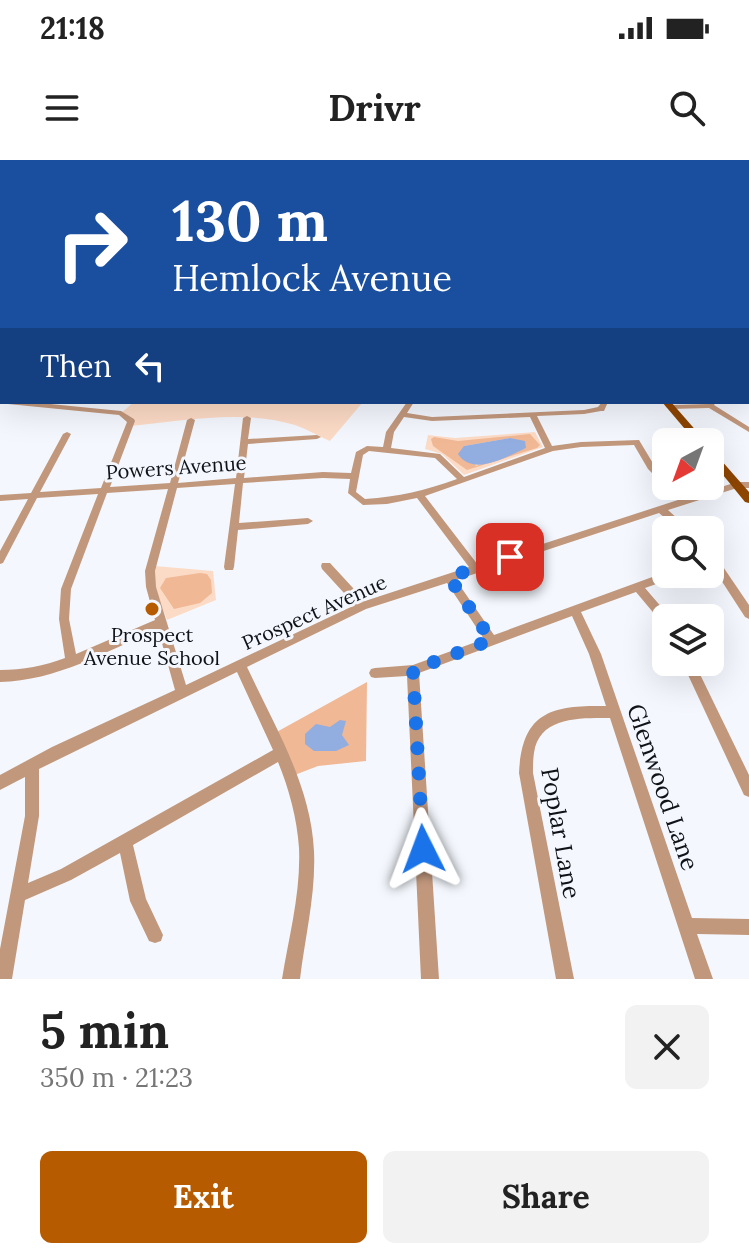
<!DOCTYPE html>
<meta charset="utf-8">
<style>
:root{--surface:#fff;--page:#f2f2f2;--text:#222;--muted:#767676;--accent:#b65b00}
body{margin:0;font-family:Lora,serif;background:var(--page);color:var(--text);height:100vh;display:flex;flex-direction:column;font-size:30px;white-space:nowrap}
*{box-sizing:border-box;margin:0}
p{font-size:26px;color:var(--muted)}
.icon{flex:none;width:44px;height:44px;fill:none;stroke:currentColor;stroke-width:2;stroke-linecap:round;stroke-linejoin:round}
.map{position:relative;height:819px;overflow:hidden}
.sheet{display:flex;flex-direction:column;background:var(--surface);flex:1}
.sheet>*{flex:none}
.guide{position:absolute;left:0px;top:0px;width:750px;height:244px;box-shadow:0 8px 32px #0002;background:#1a4fa0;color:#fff;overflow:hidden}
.needle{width:52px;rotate:221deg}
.tools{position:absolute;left:652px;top:268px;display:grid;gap:16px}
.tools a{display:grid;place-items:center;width:72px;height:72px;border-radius:12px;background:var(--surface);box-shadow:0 8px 32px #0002;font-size:40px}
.pin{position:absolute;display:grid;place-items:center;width:68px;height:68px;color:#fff;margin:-34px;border-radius:16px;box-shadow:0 4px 12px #0006}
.me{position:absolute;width:88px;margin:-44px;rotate:357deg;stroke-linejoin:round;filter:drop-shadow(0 0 6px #0008)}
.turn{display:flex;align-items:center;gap:28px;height:168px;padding:0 40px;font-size:36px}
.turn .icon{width:104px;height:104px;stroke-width:2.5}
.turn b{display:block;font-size:56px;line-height:68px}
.then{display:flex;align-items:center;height:76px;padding:0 40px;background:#0003;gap:16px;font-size:30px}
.round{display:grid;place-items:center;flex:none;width:84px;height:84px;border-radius:12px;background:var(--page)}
.headline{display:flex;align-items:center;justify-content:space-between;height:136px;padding:0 40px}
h1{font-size:48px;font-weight:700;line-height:60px}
.action{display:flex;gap:16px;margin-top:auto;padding:16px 40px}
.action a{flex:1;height:92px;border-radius:12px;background:var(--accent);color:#fff;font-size:32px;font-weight:700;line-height:92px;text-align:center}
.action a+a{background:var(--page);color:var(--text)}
.status{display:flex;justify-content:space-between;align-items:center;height:56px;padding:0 40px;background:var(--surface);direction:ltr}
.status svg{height:22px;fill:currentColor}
header{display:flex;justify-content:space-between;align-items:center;height:104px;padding:0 40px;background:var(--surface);font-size:36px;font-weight:700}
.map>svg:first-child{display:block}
</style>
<div class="status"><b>21:18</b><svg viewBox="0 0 49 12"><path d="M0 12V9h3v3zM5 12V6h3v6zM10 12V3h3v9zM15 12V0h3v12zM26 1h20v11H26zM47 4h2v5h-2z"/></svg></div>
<header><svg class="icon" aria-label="menu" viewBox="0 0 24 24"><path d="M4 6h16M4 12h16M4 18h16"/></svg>Drivr<svg class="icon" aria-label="search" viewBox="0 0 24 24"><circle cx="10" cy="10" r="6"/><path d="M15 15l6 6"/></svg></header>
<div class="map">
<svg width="749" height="819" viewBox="0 0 749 819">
<rect width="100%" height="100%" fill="#f4f8fe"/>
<g fill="#fcdbc6">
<path d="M134,242h229l-33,39c-12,-5 -23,-12 -35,-16 -52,-16 -112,-4 -165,1l-9,-13z"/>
<path d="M535,272l8,15 -79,28 -22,-21 -17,-5 3,-14 27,3z"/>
<path d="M155,406l58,5 3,29 -49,20 -14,-36z"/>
</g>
<g fill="#f0b895" fill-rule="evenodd">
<path d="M530,274l10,11 -3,3 -70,22 -34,-24 -2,-7 3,-2 24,4zM510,278l16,10 -50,18 -12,-20z"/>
<path d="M200,413l7,1 4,6 1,13 -12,10 -26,6 -14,-21 6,-10z"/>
<path d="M367,522l-1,79 -48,5 -26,10 -19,-42z"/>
</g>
<g fill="#92ade0">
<path d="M510,278l15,3 1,7c-20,9 -53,29 -68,6l6,-8z"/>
<path d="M340,560l6,1 -4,14 7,10 -13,6h-22l-9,-7v-10l11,-10 14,3z"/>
</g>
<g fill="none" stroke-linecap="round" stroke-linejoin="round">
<g fill="#c2987d" fill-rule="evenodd">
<rect x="0" y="120" width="2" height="3"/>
<path d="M748,140l1,1v4l-1,-1z"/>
<rect x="748" y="164" width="1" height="4"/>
<rect x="0" y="168" width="2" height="4"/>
<rect x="748" y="179" width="1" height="4"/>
<rect x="748" y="199" width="1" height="4"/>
<path d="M2,203v4l-2,1v-4z"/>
<rect x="748" y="223" width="1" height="4"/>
<rect x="748" y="231" width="1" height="5"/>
<path d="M5,242h25l91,9 13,8 1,2 -25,66 60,-4 17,-63 4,-2 4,2 -17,63 58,-5 7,-60 4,-2 4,2 -3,21 69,-4 4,2 -4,2 -69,5 -4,34 79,-6 28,1 5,-21 11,-6 16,1 3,-15 21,-30h7l-7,11 25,4 152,-7 14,-3 4,-5h6l-4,9h-3l-17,3 -47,2 15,30 29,-4 58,-2 15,25 12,12v8l-3,-1 -15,-15 -14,-24 -53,2 -28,4 -128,45 53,69 203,-66 -14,-13h9l13,11 48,-15h12v6h-12l-69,22 22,20h-11l-20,-17 -203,67 38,55 172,-63v2h11l-1,3 -31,11 25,29v1h-4v7l-4,-2 -26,-31 -55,20 20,42 91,264 57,1v16l-52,-1 16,45h-18l-85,-261c-29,0 -71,-2 -76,35 -1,6 -1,14 -1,20l41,206h-18l-37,-206c3,-61 32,-68 87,-67l-17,-52 -17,-38 -153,57 20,306h-18l-14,-303 -32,2 -4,-1 -2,-4 2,-4 4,-1 38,-3 71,-26 -37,-56 -81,26 -119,58c27,58 64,118 67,184 2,43 -9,86 -14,128h-18c7,-43 19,-87 17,-131 -2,-30 -10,-59 -21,-86l-145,83 13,54 17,36 -2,6 -6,2 -6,-2 -19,-40 -10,-48 -49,27 -46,20 -13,79h-12v-30l25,-133v-39l-25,13v-15l52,-28 123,-57 -17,-61c-51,22 -102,52 -158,53v-12c23,0 44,-4 65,-12l-6,-39 2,-30 37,-95 -61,4 -34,65 -3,1v-13l28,-52 -28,2v-6l31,-2 32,-59 4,-2 4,2 -31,58 61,-4 26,-66 -8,-7 -111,-11zM404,257l28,4 98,-4 15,31 -81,29 -24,-23 -49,-6 3,-16zM369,291l66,7 22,21c-31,11 -59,18 -92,20l-9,-7 7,-37zM323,318l27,1 -2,14 15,12 24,-1 30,-6 52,69 -104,34 -35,-38h-8l-1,3 1,3 33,36 -169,80 -30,-98 -1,-16 22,-83 58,-4 -11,83 1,3h8l1,-3 4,-37 70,-6 5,-3 -5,-3 -69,5 4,-40zM168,329l-23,82 1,16 9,33 -79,34 -7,-35 2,-30 36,-96zM237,512l36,78 -212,119 -33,14 11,-67v-47z"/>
<path d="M709,242h7l-2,3 35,22v5l-40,-24 -39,1 -4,-2 4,-2 38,-1z"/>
<path d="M710,391l3,1 36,53v14l-4,-2 -35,-54z"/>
<path d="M682,502h12l55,113v22l-5,-2z"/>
</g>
<g fill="#8f4601" fill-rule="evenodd">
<rect x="748" y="146" width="1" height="4"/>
<path d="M662,242h9l35,40h-10z"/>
<path d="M710,290l3,1 36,41v11l-4,-1 -35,-43z"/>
</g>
</g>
<linearGradient id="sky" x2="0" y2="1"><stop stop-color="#85b1e5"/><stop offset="0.47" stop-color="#fafcff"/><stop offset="1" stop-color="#fafcff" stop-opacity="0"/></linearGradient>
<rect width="749" height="216" fill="url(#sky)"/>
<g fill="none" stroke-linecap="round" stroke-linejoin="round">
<path stroke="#1a73e8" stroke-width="14" stroke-dasharray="0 25.2" d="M423,689l-10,-179 78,-30 -42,-63 61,-20"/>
</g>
<circle fill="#b65b00" stroke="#f4f8fe" stroke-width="3" cx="152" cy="449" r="8"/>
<g text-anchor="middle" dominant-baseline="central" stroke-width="6" stroke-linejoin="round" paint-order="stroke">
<g font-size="20" fill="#0f1217" stroke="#f4f8fe">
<text transform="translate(176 307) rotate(-4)">Powers Avenue</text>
<text transform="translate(314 452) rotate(-24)">Prospect Avenue</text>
</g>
<g font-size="20" fill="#0f1217" stroke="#f4f8fe">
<text x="152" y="474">Prospect<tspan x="152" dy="23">Avenue School</tspan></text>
</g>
<g font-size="24" fill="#0f1217" stroke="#f4f8fe">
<text transform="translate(663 627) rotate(71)">Glenwood Lane</text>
<text transform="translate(561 673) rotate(80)">Poplar Lane</text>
</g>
</g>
</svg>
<div class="tools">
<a><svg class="needle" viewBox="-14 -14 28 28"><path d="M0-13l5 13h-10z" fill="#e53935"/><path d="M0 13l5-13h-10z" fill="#767676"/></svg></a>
<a><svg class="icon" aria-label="search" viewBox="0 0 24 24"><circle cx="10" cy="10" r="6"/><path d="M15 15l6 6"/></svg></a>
<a><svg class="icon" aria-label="layers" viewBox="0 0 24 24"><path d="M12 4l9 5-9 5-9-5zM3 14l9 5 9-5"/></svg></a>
</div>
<div class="pin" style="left:510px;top:397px;background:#d93025"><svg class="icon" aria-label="arrive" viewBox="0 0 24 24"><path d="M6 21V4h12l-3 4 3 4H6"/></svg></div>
<svg class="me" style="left:423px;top:689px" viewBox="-20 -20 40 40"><path d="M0-17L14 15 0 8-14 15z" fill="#1a73e8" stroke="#fff" stroke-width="4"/></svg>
<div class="guide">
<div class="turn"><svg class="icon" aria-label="right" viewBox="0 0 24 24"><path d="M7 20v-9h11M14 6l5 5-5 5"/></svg><div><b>130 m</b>Hemlock Avenue</div></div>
<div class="then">Then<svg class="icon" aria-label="left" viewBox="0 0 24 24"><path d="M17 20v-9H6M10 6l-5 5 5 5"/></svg></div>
</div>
</div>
<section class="sheet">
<div class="headline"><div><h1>5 min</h1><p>350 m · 21:23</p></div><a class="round"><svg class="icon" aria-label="close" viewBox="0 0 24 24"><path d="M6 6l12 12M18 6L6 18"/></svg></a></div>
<div class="action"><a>Exit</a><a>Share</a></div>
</section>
